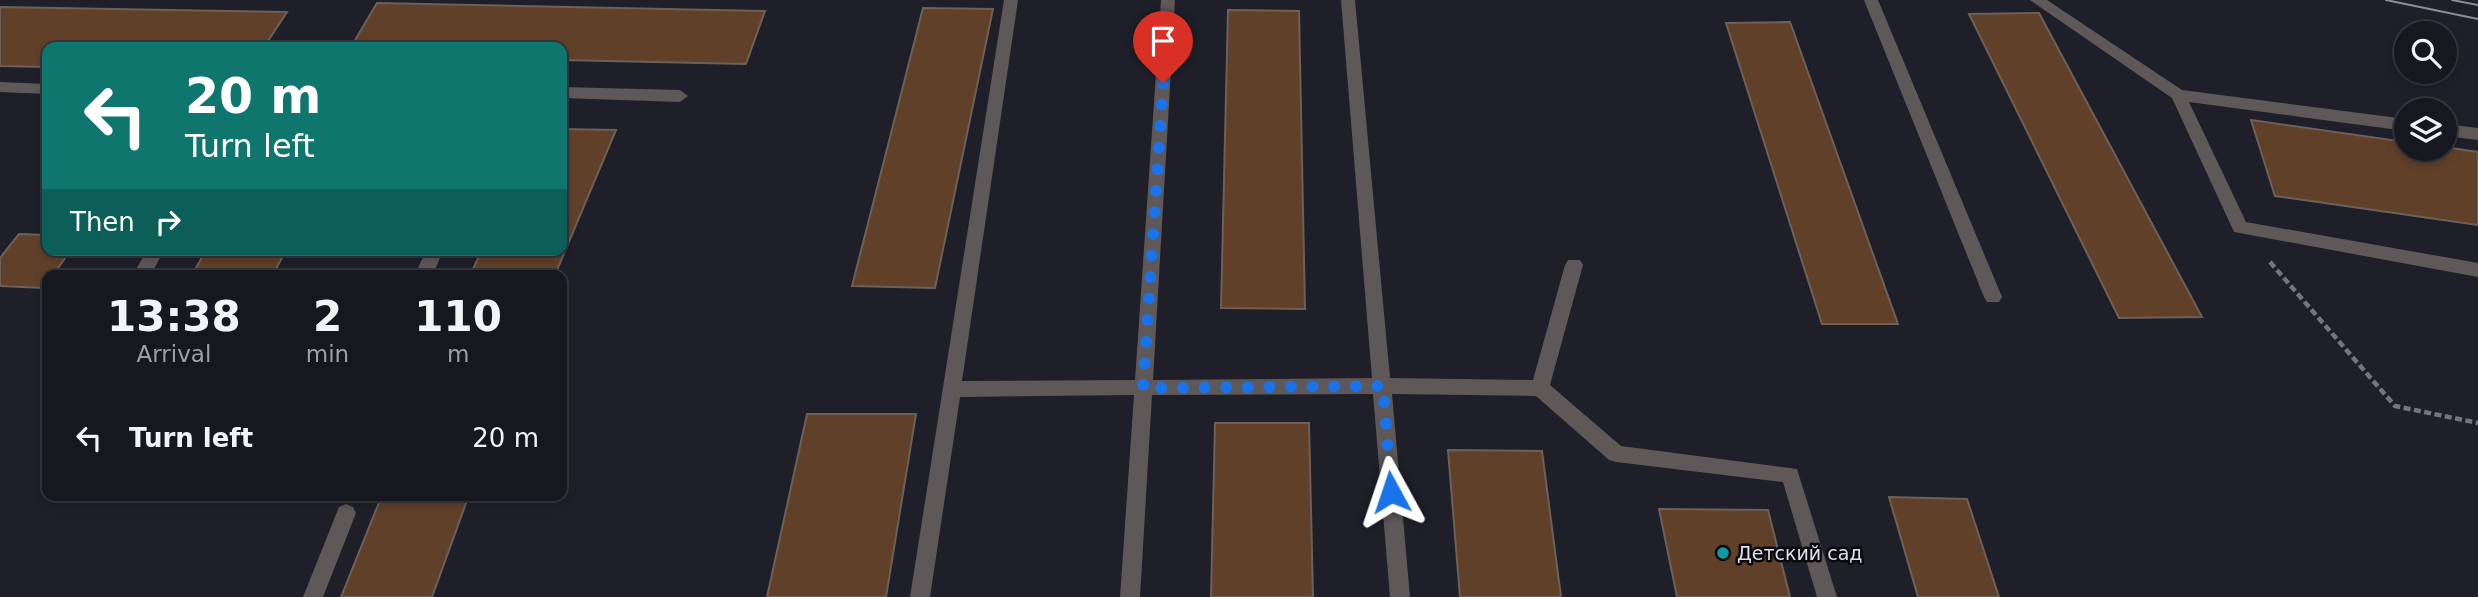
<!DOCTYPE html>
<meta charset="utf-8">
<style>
:root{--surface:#16171f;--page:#1f2028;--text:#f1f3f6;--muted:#9e9fa4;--line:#35363d}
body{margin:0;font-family:"DejaVu Sans",sans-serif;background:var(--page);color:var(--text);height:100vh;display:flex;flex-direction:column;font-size:26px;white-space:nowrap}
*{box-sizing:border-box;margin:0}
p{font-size:23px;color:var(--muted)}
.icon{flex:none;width:38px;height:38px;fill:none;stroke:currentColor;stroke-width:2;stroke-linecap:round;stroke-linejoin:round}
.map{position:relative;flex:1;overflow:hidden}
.details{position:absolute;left:42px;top:270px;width:525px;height:231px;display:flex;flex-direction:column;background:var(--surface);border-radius:14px;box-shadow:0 4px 10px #0003,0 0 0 2px var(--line)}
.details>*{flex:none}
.top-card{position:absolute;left:42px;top:42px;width:525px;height:214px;border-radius:14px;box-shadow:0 4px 10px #0003,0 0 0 2px var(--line);background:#0f766e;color:#fff;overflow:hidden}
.controls{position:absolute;left:2394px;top:21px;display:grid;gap:14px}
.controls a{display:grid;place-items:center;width:63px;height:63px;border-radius:50%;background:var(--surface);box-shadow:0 4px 10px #0003,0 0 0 2px var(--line);font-size:35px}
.pin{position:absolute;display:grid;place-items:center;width:60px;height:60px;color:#fff;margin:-72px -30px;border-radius:50% 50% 50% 0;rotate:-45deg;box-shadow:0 0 7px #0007}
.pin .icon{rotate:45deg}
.me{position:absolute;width:77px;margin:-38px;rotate:355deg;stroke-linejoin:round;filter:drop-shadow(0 0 5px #0008)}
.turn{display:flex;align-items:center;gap:24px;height:147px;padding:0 28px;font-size:32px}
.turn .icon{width:91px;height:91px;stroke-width:2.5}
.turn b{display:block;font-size:49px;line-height:60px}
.then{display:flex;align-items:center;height:66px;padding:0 28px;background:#0003;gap:14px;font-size:26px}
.eta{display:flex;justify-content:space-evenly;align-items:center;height:119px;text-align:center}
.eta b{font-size:42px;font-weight:700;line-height:49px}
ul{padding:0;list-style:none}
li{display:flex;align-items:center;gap:21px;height:98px;padding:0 28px}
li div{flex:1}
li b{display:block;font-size:26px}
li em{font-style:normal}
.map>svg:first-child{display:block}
</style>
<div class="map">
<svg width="2478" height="597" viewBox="0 0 2478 597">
<rect width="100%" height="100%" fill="#1e1f29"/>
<g fill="#604029" stroke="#6d6059" stroke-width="2">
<path d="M377,3l388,8 -19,53 -184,-4v-13h-211z"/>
<path d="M0,7l287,5 -23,35h-217v20l-47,-1z"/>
<path d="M923,8l70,1 -58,279 -83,-2z"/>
<path d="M1228,10l71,1 6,298 -84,-1z"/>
<path d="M2039,13l163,304 -83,1 -150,-304z"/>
<path d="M1790,22l108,302h-76l-96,-301z"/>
<path d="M2251,120l155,22v7l39,-2 33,5v73l-203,-29z"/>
<path d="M562,129l54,1 -61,145h-85l12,-25h80z"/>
<path d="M19,234l28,1v15h24l-18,25h-6v8l-3,5 -44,-2v-28z"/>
<path d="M206,250h80l-13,25h-81z"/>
<path d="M807,414h109l-30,183h-119z"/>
<path d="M1215,423h94l4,174h-102z"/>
<path d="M1448,450l94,1 19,146h-101z"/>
<path d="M382,495h87l-37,102h-91z"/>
<path d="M1889,497l78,2 32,98h-81z"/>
<path d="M1659,509l109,1 22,87h-113z"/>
</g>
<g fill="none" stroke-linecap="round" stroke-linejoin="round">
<path stroke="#74757d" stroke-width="4.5" stroke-dasharray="7 3.5" stroke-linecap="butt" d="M2270,262l125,144 83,17"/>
<g fill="#5f5858" fill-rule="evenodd">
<path d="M1004,0h14l-56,381 173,-1 26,-380h14l-22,380 219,-2 -31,-378h14l35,378 143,2 32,-115 3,-5h12l3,5 -33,120 71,61 176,23 40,128h-20l-34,-115 -167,-20 -7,-2 -73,-64 -144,-2 18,203h-20l-17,-203 -221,1 -12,202h-20l14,-202 -174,2 -30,200h-20z"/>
<path d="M1864,0h14l124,297 -3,5h-12l-3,-5z"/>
<path d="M2030,0h17l135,90 224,29v12l-217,-29 57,120 232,41v14l-244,-45 -62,-134z"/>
<path d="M0,82l47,2v10l-47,-2z"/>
<path d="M562,87l118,3 8,6 -8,6 -118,-4z"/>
<path d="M2445,124l33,4v12l-33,-4z"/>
<path d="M147,250h17l-13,25h-18z"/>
<path d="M426,250h17l-10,25h-18z"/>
<path d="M346,504l7,3 3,6 -33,84h-20l36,-90z"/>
</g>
<g stroke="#8c8d95" stroke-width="2">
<path d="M2386,0l92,19"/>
<path d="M2452,0l26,5"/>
</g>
</g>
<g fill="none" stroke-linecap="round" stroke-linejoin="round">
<path stroke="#1a73e8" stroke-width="12" stroke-dasharray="0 21.6" d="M1163,83l-20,305 240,-2 8,106"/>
</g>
<circle fill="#0f9aa8" stroke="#09090e" stroke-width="2.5" cx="1723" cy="553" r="7"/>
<g text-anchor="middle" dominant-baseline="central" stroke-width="5" stroke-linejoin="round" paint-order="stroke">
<g font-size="19" fill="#dfe0e7" stroke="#09090e" text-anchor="start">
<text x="1737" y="553">Детский сад</text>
</g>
</g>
</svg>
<div class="controls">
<a><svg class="icon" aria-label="search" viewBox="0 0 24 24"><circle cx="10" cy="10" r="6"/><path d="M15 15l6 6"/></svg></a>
<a><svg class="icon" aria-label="layers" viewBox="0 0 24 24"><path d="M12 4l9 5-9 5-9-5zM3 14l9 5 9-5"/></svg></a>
</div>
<div class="pin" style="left:1163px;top:83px;background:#d93025"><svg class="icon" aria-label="arrive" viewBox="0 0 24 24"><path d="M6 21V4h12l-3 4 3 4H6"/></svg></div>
<svg class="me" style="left:1391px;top:492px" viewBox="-20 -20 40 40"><path d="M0-17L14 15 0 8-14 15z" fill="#1a73e8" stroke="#fff" stroke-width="4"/></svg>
<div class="top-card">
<div class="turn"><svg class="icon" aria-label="left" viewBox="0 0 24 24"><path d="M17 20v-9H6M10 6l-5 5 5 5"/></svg><div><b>20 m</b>Turn left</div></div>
<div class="then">Then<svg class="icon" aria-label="right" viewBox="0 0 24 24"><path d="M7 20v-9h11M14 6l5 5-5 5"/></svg></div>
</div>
<section class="details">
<div class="eta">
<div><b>13:38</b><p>Arrival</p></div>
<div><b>2</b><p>min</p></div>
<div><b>110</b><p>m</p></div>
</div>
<ul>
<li><svg class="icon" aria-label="left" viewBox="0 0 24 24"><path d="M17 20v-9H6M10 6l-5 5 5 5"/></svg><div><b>Turn left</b></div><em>20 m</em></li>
</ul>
</section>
</div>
